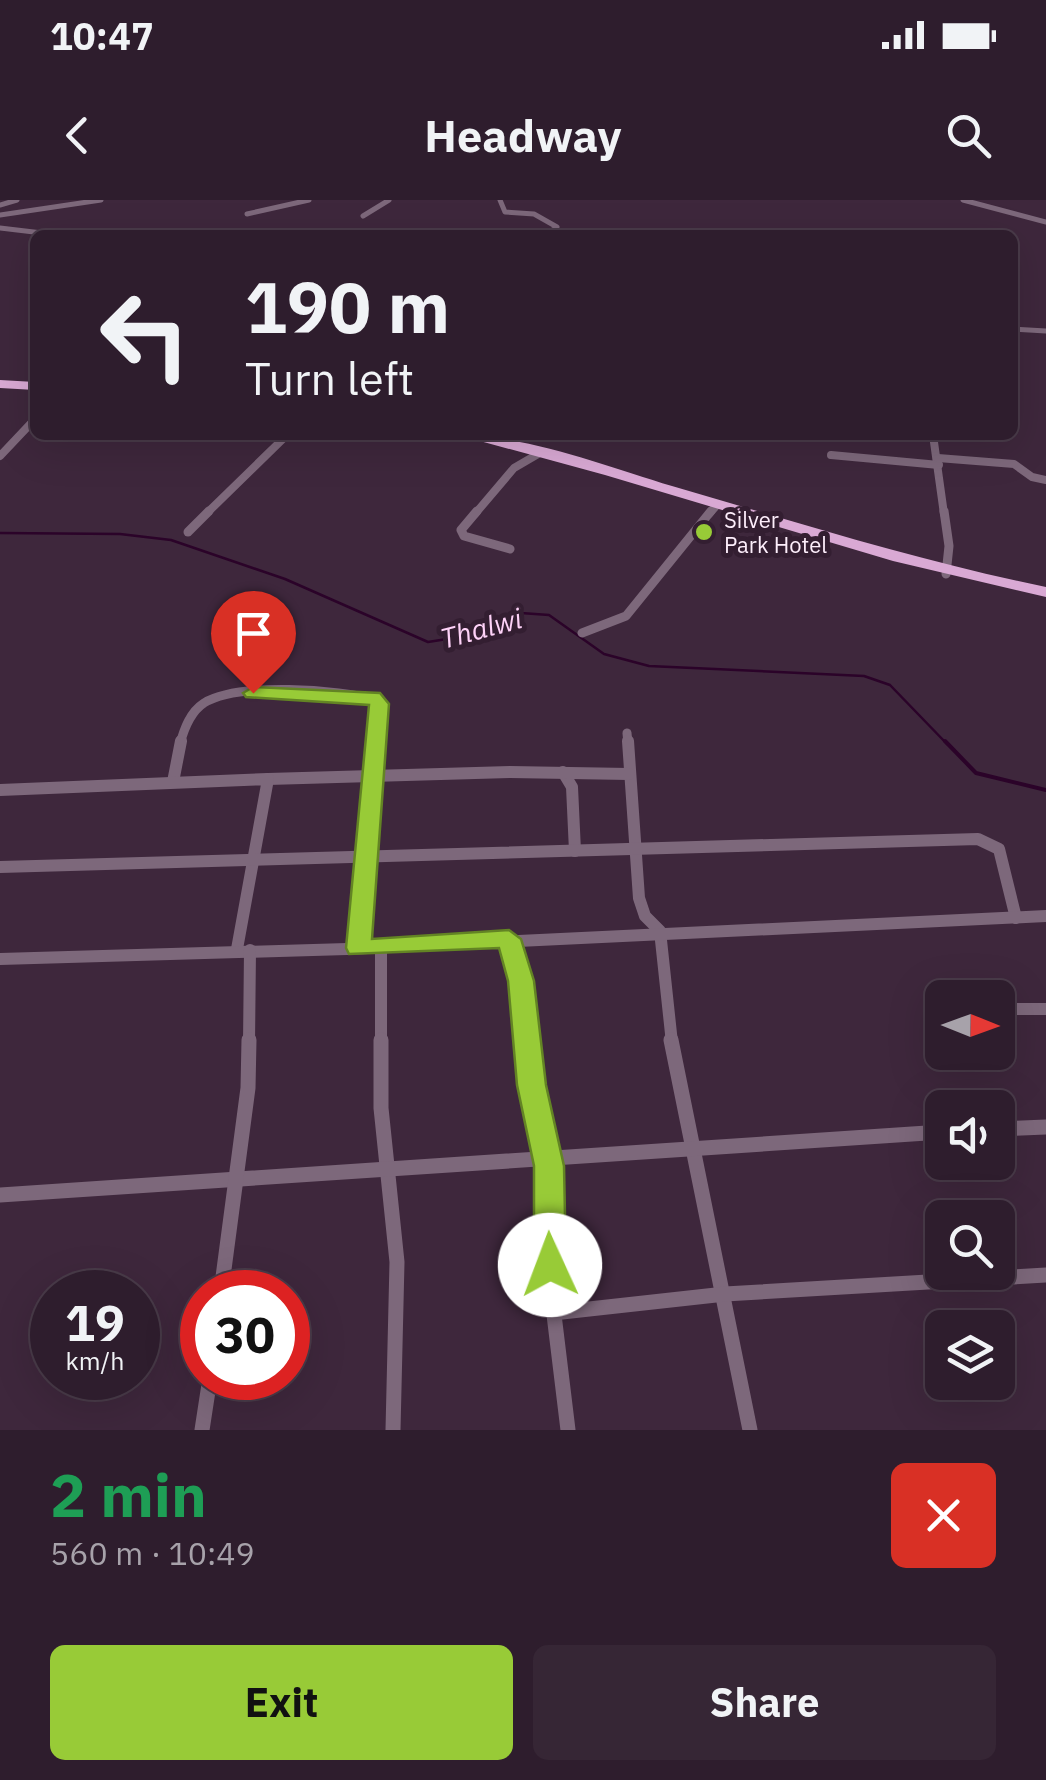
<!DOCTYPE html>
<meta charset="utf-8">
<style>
:root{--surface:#2e1d2d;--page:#362635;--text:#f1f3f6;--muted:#a7a2aa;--line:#493b49;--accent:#98cb37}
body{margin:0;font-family:"IBM Plex Sans",sans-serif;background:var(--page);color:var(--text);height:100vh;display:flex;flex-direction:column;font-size:38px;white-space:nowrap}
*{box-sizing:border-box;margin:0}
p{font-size:32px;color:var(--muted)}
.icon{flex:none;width:55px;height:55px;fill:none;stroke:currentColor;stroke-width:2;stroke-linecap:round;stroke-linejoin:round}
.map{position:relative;height:1230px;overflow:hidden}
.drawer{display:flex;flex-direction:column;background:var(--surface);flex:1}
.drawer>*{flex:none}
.banner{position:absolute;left:30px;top:30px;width:988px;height:210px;border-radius:15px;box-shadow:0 10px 40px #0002,0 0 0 2px var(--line);background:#2e1d2d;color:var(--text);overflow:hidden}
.needle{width:65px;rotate:91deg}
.tools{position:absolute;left:925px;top:780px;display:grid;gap:20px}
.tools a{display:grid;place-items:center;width:90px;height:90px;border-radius:15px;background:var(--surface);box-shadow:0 10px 40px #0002,0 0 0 2px var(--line);font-size:50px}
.speed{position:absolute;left:30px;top:1070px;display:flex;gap:20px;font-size:50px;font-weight:700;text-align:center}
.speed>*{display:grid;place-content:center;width:130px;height:130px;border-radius:50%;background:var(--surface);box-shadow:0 10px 40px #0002,0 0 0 2px var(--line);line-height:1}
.speed small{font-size:25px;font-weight:400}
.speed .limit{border:15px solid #d22;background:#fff;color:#111}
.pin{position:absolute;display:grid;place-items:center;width:85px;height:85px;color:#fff;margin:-102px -42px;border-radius:50% 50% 50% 0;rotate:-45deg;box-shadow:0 0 10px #0007}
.pin .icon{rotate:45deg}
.me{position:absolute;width:110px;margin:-55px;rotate:358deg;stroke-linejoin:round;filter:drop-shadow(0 0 8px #0008)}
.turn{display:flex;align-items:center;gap:35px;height:210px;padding:0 50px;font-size:45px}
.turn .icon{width:130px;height:130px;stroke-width:2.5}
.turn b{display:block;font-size:70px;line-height:85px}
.round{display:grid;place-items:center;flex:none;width:105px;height:105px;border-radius:15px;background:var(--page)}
.overview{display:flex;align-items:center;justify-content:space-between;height:170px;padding:0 50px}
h1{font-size:60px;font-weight:800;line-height:75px;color:#1e9e55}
.action{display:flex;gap:20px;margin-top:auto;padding:20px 50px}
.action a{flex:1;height:115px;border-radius:15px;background:var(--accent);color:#111;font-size:40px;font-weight:800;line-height:115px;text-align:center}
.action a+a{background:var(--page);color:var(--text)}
.status{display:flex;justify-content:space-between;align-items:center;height:70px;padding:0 50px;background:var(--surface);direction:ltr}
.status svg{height:28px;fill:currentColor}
header{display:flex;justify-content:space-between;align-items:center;height:130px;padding:0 50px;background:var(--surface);font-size:45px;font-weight:800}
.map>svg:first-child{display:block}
</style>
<div class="status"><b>10:47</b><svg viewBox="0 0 49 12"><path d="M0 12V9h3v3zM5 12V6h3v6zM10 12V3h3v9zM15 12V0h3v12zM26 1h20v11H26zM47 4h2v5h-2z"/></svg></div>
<header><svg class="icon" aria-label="back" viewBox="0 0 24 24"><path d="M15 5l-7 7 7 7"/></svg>Headway<svg class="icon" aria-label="search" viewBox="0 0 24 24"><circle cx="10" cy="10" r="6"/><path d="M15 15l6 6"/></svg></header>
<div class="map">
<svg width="1046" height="1230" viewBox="0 0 1046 1230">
<rect width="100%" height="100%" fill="#3e273c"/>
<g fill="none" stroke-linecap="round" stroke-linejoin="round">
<path stroke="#2b0329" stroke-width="2.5" d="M0,333l120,1 51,6 114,39 143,63 38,-6 55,-23 28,2 55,39 45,12 215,10 26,9 57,59"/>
<path stroke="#2b0329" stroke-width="4" d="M945,541l31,32 70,17"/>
<g stroke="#7d687b" stroke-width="5">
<path d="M500,0l5,12 29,2 23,13 -12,8"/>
<path d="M963,0l83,22"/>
<path d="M0,5l17,-5"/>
<path d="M247,14l62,-14"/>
<path d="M0,15l101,-15"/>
<path d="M363,16l26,-16"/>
<path d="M0,28l59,7"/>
<path d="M1012,129l34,2"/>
</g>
<g stroke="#7d687b" stroke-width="8">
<path d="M933,235l11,79"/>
<path d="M831,255l108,10"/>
<path d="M0,256l35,-37"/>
<path d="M938,258l76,6 18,13 14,3"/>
<path d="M206,314l81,-79"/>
<path d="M475,314l39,-46 24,-14"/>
<path d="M709,314l8,-9"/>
</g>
<g stroke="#7d687b" stroke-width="9">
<path d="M477,311l-16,19 3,6 46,13"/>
<path d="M944,311l5,35 -3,28"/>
<path d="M188,332l21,-21"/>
<path d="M582,433l44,-17 85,-105"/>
<path d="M627,533l1,11"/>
<path d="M180,544c4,-15 10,-32 24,-41 35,-21 134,-14 173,-3l2,44"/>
</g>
<g stroke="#7d687b" stroke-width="12">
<path d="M628,541l11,157 6,18 15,15 12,112"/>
<path d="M563,572l9,15 3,64"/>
<path d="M268,579l242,-7 119,2"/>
<path d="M173,582l8,-41"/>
<path d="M0,590l268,-11 -31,170"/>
<path d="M0,667l978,-28 21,10 17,69"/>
<path d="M509,739l12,42 6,62"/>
<path d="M358,748l21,-207"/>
<path d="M0,759l347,-10 699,-33"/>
<path d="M999,809h47"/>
<path d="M249,843l1,-93"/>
<path d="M381,843v-97"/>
</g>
<g stroke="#7d687b" stroke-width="15">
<path d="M381,840v68l16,154 -4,168"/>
<path d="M527,840l4,45 18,81 2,124 17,140"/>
<path d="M671,840l79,390"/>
<path d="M998,929l48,-2"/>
<path d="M0,995l942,-63"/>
<path d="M221,1092l27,-204 1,-48"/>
<path d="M553,1113l172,-19 321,-19"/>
<path d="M202,1230l8,-52"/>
</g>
<g fill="#d9a9d4" fill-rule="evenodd">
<path d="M0,180l35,2v8l-35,-2z"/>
<path d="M458,235c68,0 148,31 214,51 124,36 247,75 374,101v10l-153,-36 -288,-86z"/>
</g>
</g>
<path fill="#98cb37" stroke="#638424" stroke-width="2.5" d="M253,487l127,6 9,11 -17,235 137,-9 12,9 13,42 12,104 18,81 2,99 -5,10 -11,4 -11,-4 -5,-10v-99l-17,-81 -9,-104 -9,-33 -150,6 -3,-6 23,-243 -123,-8 -3,-4z"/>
<circle fill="#98cb37" stroke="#331e31" stroke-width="4" cx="704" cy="332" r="10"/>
<g text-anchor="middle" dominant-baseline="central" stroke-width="10" stroke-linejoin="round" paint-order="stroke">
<g font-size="22" fill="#fdeefb" stroke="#331e31" text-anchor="start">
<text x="724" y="319">Silver<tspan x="724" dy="25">Park Hotel</tspan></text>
</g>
<g font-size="28" font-style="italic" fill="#fed2f8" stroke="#331e31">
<text transform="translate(481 428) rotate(-15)">Thalwi</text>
</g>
</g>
</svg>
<div class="tools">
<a><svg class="needle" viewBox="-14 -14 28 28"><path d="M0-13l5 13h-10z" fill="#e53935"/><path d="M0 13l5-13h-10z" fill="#a7a2aa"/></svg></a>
<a><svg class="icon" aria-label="sound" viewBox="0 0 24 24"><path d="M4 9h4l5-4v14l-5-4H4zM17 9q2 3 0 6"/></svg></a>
<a><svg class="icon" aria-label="search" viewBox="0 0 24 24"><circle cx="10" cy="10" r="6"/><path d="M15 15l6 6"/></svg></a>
<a><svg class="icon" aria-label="layers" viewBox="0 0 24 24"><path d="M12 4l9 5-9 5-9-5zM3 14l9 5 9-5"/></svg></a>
</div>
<div class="speed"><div>19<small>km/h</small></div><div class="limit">30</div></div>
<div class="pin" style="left:253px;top:493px;background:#d93025"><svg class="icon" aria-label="arrive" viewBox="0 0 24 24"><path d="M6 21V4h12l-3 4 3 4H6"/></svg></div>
<svg class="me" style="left:550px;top:1065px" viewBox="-20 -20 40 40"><circle r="19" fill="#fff"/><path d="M0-13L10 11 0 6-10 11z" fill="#98cb37"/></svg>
<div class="banner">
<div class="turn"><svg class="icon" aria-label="left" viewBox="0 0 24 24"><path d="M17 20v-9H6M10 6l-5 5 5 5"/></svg><div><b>190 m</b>Turn left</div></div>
</div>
</div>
<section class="drawer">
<div class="overview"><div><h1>2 min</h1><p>560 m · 10:49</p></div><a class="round" style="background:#d93025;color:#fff"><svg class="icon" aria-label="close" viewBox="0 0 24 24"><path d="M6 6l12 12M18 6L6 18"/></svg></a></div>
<div class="action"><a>Exit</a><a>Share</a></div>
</section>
